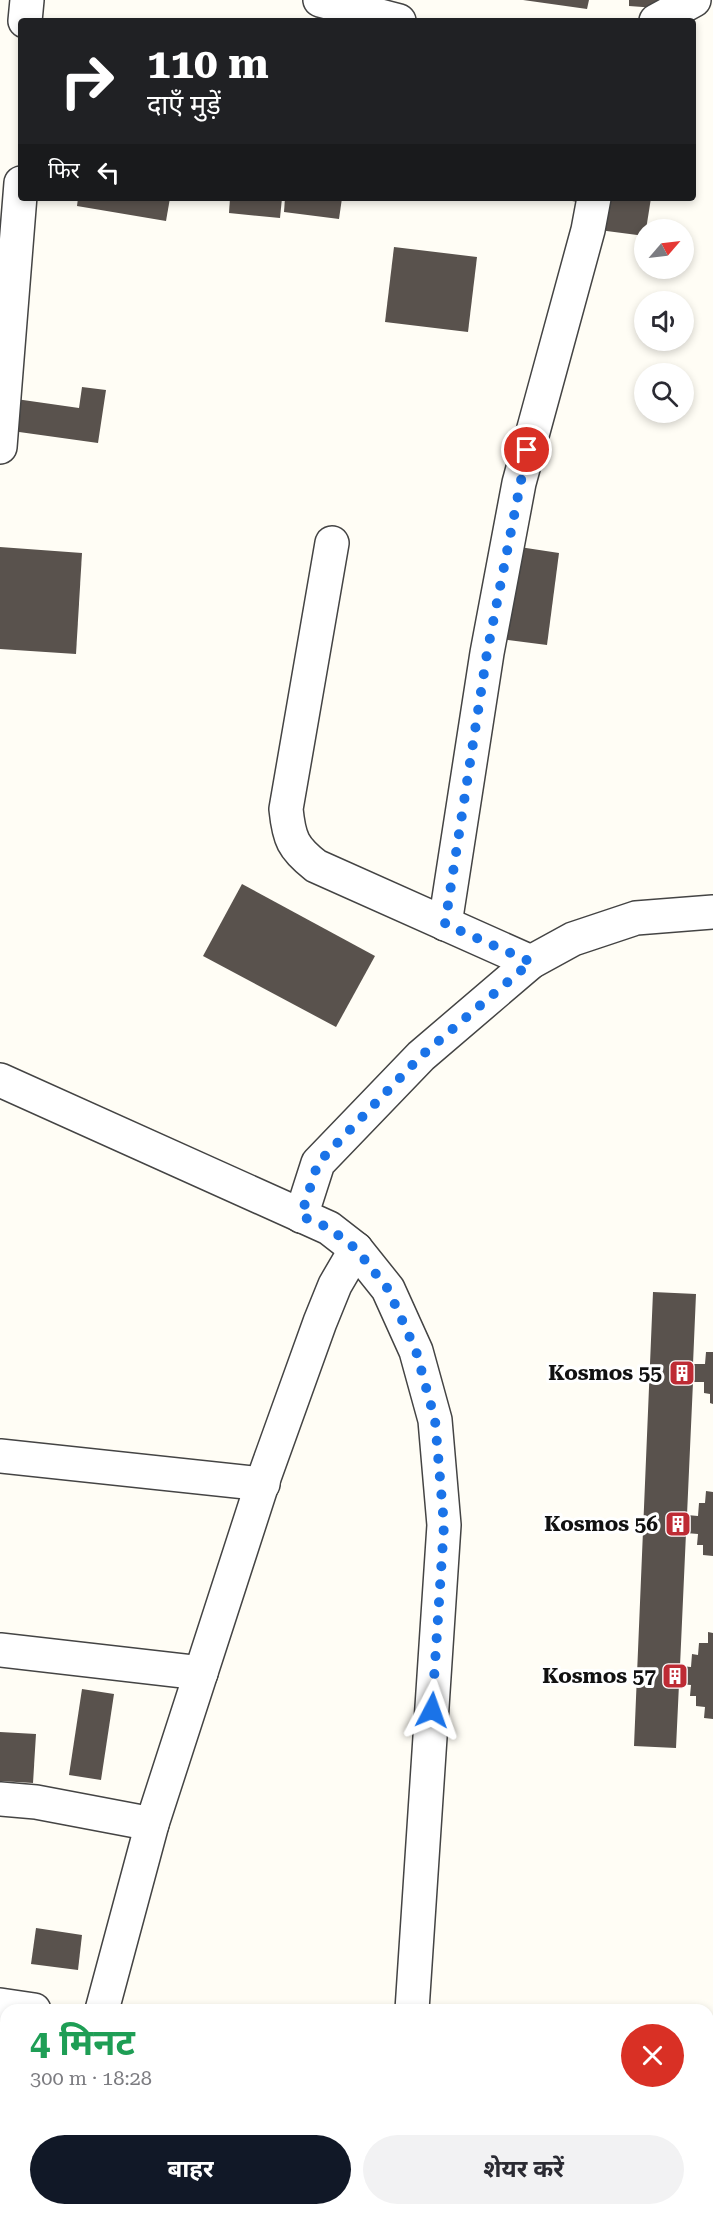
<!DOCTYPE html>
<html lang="hi">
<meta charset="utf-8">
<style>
:root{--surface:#fff;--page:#f2f2f3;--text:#2b2b33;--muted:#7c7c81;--accent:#111827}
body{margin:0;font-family:"Roboto Serif","Noto Sans Devanagari",serif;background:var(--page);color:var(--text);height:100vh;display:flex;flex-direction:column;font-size:22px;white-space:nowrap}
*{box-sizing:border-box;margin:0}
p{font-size:20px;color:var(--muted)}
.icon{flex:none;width:33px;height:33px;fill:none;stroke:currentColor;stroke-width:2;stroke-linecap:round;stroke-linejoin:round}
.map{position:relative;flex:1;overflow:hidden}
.sheet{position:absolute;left:0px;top:2004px;width:714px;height:212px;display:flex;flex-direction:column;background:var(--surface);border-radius:18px 18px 0 0;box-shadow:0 3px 9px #0003}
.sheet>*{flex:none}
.guide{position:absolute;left:18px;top:18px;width:678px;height:183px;border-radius:6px;box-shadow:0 3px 9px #0003;background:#202124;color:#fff;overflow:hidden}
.needle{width:39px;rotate:62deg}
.buttons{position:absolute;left:634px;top:219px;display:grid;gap:12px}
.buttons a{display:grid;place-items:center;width:60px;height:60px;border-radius:50%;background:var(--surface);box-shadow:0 3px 9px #0003;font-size:30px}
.pin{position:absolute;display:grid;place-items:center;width:51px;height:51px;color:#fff;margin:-26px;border:3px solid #fff;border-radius:50%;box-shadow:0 2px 6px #0007}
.me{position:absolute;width:66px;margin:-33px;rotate:4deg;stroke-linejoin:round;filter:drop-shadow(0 0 4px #0008)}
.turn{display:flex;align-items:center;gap:21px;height:126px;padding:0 30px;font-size:27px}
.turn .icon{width:78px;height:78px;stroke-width:2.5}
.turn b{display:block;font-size:42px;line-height:51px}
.then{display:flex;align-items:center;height:57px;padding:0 30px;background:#0003;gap:12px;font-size:22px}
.round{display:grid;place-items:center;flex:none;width:63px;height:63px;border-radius:32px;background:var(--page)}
.overview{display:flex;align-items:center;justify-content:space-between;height:102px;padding:0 30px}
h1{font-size:36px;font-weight:700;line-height:45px;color:#1e9e55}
.button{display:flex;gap:12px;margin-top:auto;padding:12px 30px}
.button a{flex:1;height:69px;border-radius:36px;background:var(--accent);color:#fff;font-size:24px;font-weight:700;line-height:69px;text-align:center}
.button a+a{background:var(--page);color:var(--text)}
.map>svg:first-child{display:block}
</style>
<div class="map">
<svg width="713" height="2215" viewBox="0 0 713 2215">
<rect width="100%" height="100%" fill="#fffdf5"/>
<g fill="#59524d">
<path d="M523,0h66l-2,9z"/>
<path d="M629,0h41v9l-41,-3z"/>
<path d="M78,198h92l-4,23 -89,-15z"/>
<path d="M230,198h52l-2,20 -51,-5z"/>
<path d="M285,198h57l-3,21 -55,-7z"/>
<path d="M558,198h19v4z"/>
<path d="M606,198h45l-6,38 -46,-6z"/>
<path d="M394,247l83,10 -9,75 -83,-10z"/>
<path d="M82,387l24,3 -8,53 -86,-12 4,-32 63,9z"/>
<path d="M513,546l46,7 -12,92 -46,-6z"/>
<path d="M0,547l82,6 -6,101 -76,-5z"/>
<path d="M242,884l133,72 -39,71 -133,-71z"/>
<path d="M653,1292l43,2 -3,70h12l1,-12h7v52l-3,-1v-9l-6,-1v-11h-11l-6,133 11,1 1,-13h6l1,-12 7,1v64l-10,-1v-10h-6l1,-11 -12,-1 -6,133 11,1 1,-13 6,1 1,-12h9v-11l5,1v86l-9,-1 1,-11 -9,-1v-10h-6l1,-11 -12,-1 -3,64 -42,-2z"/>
<path d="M82,1689l32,5 -13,86 -32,-5z"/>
<path d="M0,1732l36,2 -3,49 -33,-2z"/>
<path d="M36,1928l46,7 -4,35 -47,-6z"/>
</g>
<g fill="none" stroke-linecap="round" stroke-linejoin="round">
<g stroke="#444" stroke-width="36">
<g id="minor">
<path d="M320,0l79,21"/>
<path d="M25,21l2,-21"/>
<path d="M656,21l38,-21"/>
<path d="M0,447l21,-264"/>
<path d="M332,543l-46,266c3,30 7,39 30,57l215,96"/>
<path d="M445,924l42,-271 32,-170 69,-253 6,-32"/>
<path d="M0,1080l329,148 27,21 32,40 28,62 19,69 9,105 -32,485"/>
<path d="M301,1216l17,-53 103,-107 110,-94 42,-23 63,-21 77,-6"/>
<path d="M0,1456l263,28"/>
<path d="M0,1650l201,23"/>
<path d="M0,1799l36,3 116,22"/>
<path d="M0,2005l34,5"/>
<path d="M102,2010l50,-186 113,-349 55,-153 15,-37 21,-36"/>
<path d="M0,2198h6"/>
<path d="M45,2215l2,-5"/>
<path d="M399,2215v-5"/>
</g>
</g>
<use href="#minor" stroke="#fff" stroke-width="33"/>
</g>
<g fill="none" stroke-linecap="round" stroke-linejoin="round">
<path stroke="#1a73e8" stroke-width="10" stroke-dasharray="0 18" d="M432,1710l12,-185 -9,-105 -19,-69 -28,-62 -32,-40 -27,-21 -28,-12 17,-53 103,-107 110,-94 -86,-38 42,-271 40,-203"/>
</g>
<defs>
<g id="building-square" transform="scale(1.35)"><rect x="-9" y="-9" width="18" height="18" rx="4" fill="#be2b34" stroke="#fff"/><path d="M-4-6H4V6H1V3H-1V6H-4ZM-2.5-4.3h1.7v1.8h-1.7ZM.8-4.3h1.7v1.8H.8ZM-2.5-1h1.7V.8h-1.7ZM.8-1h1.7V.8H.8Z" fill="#fff"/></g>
</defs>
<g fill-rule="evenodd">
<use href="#building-square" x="682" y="1373"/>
<use href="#building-square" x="678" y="1524"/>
<use href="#building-square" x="675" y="1676"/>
</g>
<g text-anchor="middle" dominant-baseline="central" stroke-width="6" stroke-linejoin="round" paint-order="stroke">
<g font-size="21" font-weight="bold" fill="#111" stroke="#fff" text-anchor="end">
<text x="662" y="1373">Kosmos 55</text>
<text x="658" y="1524">Kosmos 56</text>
<text x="656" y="1676">Kosmos 57</text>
</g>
</g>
</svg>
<div class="buttons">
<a><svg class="needle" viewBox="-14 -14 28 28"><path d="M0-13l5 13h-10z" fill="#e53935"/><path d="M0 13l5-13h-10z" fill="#7c7c81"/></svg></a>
<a><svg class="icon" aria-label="sound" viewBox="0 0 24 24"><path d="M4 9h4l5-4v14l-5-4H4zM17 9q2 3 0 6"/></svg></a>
<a><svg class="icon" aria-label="search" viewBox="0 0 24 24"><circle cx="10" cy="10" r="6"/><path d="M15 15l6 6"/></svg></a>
</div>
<div class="pin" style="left:527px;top:450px;background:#d93025"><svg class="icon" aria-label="arrive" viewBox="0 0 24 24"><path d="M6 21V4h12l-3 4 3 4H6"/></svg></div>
<svg class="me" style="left:432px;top:1710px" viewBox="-20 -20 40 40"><path d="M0-17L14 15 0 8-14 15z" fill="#1a73e8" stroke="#fff" stroke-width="4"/></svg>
<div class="guide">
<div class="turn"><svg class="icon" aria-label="right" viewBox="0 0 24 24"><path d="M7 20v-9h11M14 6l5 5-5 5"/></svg><div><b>110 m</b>दाएँ मुड़ें</div></div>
<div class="then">फिर<svg class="icon" aria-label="left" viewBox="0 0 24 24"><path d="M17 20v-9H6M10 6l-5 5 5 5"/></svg></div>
</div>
<section class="sheet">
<div class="overview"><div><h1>4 मिनट</h1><p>300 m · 18:28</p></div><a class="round" style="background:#d93025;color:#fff"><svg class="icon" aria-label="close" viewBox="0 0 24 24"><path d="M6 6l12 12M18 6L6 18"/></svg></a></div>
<div class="button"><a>बाहर</a><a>शेयर करें</a></div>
</section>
</div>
